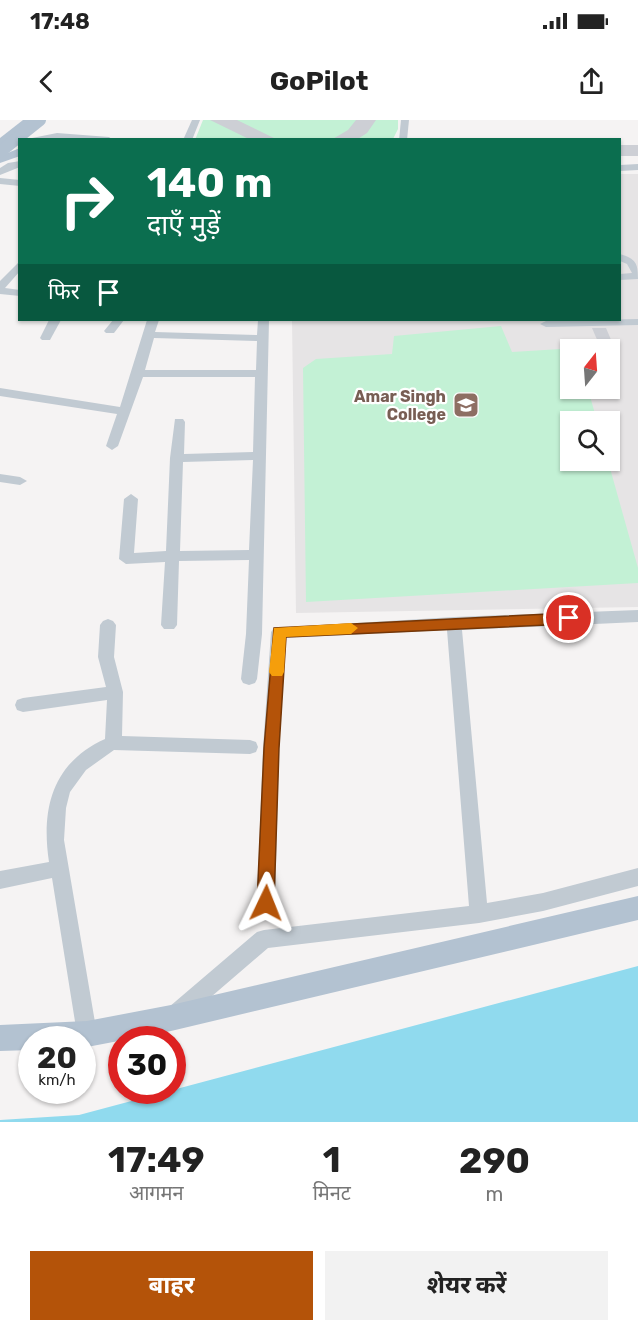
<!DOCTYPE html>
<html lang="hi">
<meta charset="utf-8">
<style>
:root{--surface:#fff;--page:#f2f2f2;--text:#222;--muted:#767676;--accent:#b45309}
body{margin:0;font-family:Rubik,"Noto Sans Devanagari",sans-serif;background:var(--page);color:var(--text);height:100vh;display:flex;flex-direction:column;font-size:22px;white-space:nowrap}
*{box-sizing:border-box;margin:0}
p{font-size:20px;color:var(--muted)}
.icon{flex:none;width:33px;height:33px;fill:none;stroke:currentColor;stroke-width:2;stroke-linecap:round;stroke-linejoin:round}
.map{position:relative;height:1002px;overflow:hidden}
.side{display:flex;flex-direction:column;background:var(--surface);flex:1}
.side>*{flex:none}
.guide{position:absolute;left:18px;top:18px;width:603px;height:183px;border-radius:0px;box-shadow:0 2px 4px #0004;background:#0b6e4f;color:#fff;overflow:hidden}
.needle{width:39px;rotate:17deg}
.tools{position:absolute;left:560px;top:219px;display:grid;gap:12px}
.tools a{display:grid;place-items:center;width:60px;height:60px;border-radius:0px;background:var(--surface);box-shadow:0 2px 4px #0004;font-size:30px}
.speed{position:absolute;left:18px;top:906px;display:flex;gap:12px;font-size:30px;font-weight:700;text-align:center}
.speed>*{display:grid;place-content:center;width:78px;height:78px;border-radius:50%;background:var(--surface);box-shadow:0 2px 4px #0004;line-height:1}
.speed small{font-size:15px;font-weight:400}
.speed .limit{border:9px solid #d22;background:#fff;color:#111}
.pin{position:absolute;display:grid;place-items:center;width:51px;height:51px;color:#fff;margin:-26px;border:3px solid #fff;border-radius:50%;box-shadow:0 2px 6px #0007}
.me{position:absolute;width:66px;margin:-33px;rotate:2deg;stroke-linejoin:round;filter:drop-shadow(0 0 4px #0008)}
.turn{display:flex;align-items:center;gap:21px;height:126px;padding:0 30px;font-size:27px}
.turn .icon{width:78px;height:78px;stroke-width:2.5}
.turn b{display:block;font-size:42px;line-height:51px}
.then{display:flex;align-items:center;height:57px;padding:0 30px;background:#0003;gap:12px;font-size:22px}
.eta{display:flex;justify-content:space-evenly;align-items:center;height:102px;text-align:center}
.eta b{font-size:36px;font-weight:700;line-height:42px}
.cta{display:flex;gap:12px;margin-top:auto;padding:12px 30px}
.cta a{flex:1;height:69px;border-radius:0px;background:var(--accent);color:#fff;font-size:24px;font-weight:700;line-height:69px;text-align:center}
.cta a+a{background:var(--page);color:var(--text)}
.status{display:flex;justify-content:space-between;align-items:center;height:42px;padding:0 30px;background:var(--surface);direction:ltr}
.status svg{height:16px;fill:currentColor}
header{display:flex;justify-content:space-between;align-items:center;height:78px;padding:0 30px;background:var(--surface);font-size:27px;font-weight:700}
.map>svg:first-child{display:block}
</style>
<div class="status"><b>17:48</b><svg viewBox="0 0 49 12"><path d="M0 12V9h3v3zM5 12V6h3v6zM10 12V3h3v9zM15 12V0h3v12zM26 1h20v11H26zM47 4h2v5h-2z"/></svg></div>
<header><svg class="icon" aria-label="back" viewBox="0 0 24 24"><path d="M15 5l-7 7 7 7"/></svg>GoPilot<svg class="icon" aria-label="share" viewBox="0 0 24 24"><path d="M12 15V3M7 8l5-5 5 5M5 13v7h14v-7"/></svg></header>
<div class="map">
<svg width="638" height="1002" viewBox="0 0 638 1002">
<rect width="100%" height="100%" fill="#f5f3f3"/>
<path fill="#e6e4e5" fill-rule="evenodd" d="M620,54h18v433l-342,6 -4,-293h328zM570,230h39v38h-39zM570,302h39v38h-39z"/>
<g fill="#c3f1d5">
<path d="M203,0h195v9l-5,10 -198,1z"/>
<path d="M501,206l11,26 65,-4 -7,2v38l18,1 9,32 -27,1v38l38,1 30,107v15l-332,19 -3,-234 13,-9 76,-5 2,-18z"/>
</g>
<path fill="#90daee" d="M638,846v156h-638v-2l79,-5z"/>
<g fill="#cdcfd5">
<path d="M210,0h27l41,20h-27z"/>
<path d="M356,0h20l-9,13 -11,7h-25l17,-10z"/>
<rect x="620" y="25" width="18" height="11"/>
<path d="M592,208h14l6,14h-14z"/>
</g>
<g fill="none" stroke-linecap="round" stroke-linejoin="round">
<g fill="#c1cad2" fill-rule="evenodd">
<path d="M192,0h8l-8,20h-9z"/>
<path d="M401,0h8l-2,20h-8z"/>
<path d="M57,13l52,4 4,3h-91z"/>
<path d="M20,41v6l-20,8v-7l8,-5z"/>
<path d="M638,44v6l-18,1v-6z"/>
<path d="M0,58l20,2v6l-20,-2z"/>
<path d="M620,134c16,5 18,9 18,25l-18,1v-6l12,-1 -5,-9 -7,-3z"/>
<path d="M20,141v10l-15,17 15,2v6l-20,-2v-13z"/>
<path d="M638,199v6l-92,2 -6,-3 6,-3z"/>
<path d="M49,200h12l-11,20h-8l-2,-2z"/>
<path d="M113,200h11l-10,13h-8l-2,-2z"/>
<path d="M147,200h12l-4,12 102,3 1,-15h11l-7,314 -5,45 -2,4 -6,2 -6,-2 -2,-4 5,-45 3,-74 -70,1 -2,64 -3,4h-10l-3,-4 4,-63 -39,2 -7,-5 5,-60 7,-5 7,5 -4,54 32,-2 4,-93 5,-39h8l2,3 -1,32 69,-2 2,-75h-112l-25,69 -6,4 -6,-4 11,-32 -117,-18v-8l120,19zM154,218l103,3 -1,29h-111zM253,340l-4,90 -69,1 3,-89z"/>
<path d="M0,354l20,3 7,4 -7,4 -20,-3z"/>
<path d="M638,490v12l-176,8 25,273 56,-10 95,-25v18l-95,25 -64,12 -211,25 -85,73 -7,3 -7,-3 -3,-7 3,-7 88,-75 7,-2 205,-24 -22,-276 -161,8 -7,110 -4,155 -2,6 -7,3 -7,-3 -2,-6 6,-155 8,-116 3,-4 180,-11z"/>
<path d="M108,499l5,2 3,4 -2,32 9,35 -1,44 128,4 6,2 2,5 -2,5 -6,2 -136,-4 -28,20 -16,22 -4,16 -2,32 33,194 -3,7 -7,3 -8,-4 -2,-6 -25,-156 -52,11v-18l49,-9c-8,-53 3,-99 56,-123l2,-39 -84,12 -6,-2 -2,-5 2,-5 6,-2 83,-11 -8,-30 2,-32 3,-4z"/>
</g>
<g fill="#b3c2d1" fill-rule="evenodd">
<path d="M23,0h12l-35,27v-9z"/>
<path d="M20,28v8l-20,7v-7z"/>
<path d="M638,776v24l-467,111 -84,16h-5v-7h-50v10l-32,1v-26l87,-4 84,-16z"/>
</g>
<path stroke="#b3c2d1" stroke-width="12" d="M0,32l40,-32"/>
</g>
<path fill="#b45309" stroke="#753606" stroke-width="1.5" d="M569,493l7,5 -7,6 -283,13 -7,111 -5,155 -2,6 -6,2 -6,-2 -3,-6 7,-155 10,-120z"/>
<path fill="#f59e0b" d="M351,503l7,5 -7,6 -65,3 -2,35 -2,4h-10l-3,-4 5,-44z"/>
<defs>
<g id="university-square" transform="scale(1.35)"><rect x="-9" y="-9" width="18" height="18" rx="4" fill="#8d6e63" stroke="#fff"/><path d="M0-5L7-2L0 1L-7-2ZM-4 1L0 2.5L4 1V4Q0 6-4 4Z" fill="#fff"/></g>
</defs>
<g fill-rule="evenodd">
<use href="#university-square" x="466" y="285"/>
</g>
<g text-anchor="middle" dominant-baseline="central" stroke-width="4.5" stroke-linejoin="round" paint-order="stroke">
<g font-size="16" font-weight="bold" fill="#785e54" stroke="#fff" text-anchor="end">
<text x="446" y="276">Amar Singh<tspan x="446" dy="18">College</tspan></text>
</g>
</g>
</svg>
<div class="tools">
<a><svg class="needle" viewBox="-14 -14 28 28"><path d="M0-13l5 13h-10z" fill="#e53935"/><path d="M0 13l5-13h-10z" fill="#767676"/></svg></a>
<a><svg class="icon" aria-label="search" viewBox="0 0 24 24"><circle cx="10" cy="10" r="6"/><path d="M15 15l6 6"/></svg></a>
</div>
<div class="speed"><div>20<small>km/h</small></div><div class="limit">30</div></div>
<div class="pin" style="left:569px;top:498px;background:#d93025"><svg class="icon" aria-label="arrive" viewBox="0 0 24 24"><path d="M6 21V4h12l-3 4 3 4H6"/></svg></div>
<svg class="me" style="left:266px;top:783px" viewBox="-20 -20 40 40"><path d="M0-17L14 15 0 8-14 15z" fill="#b45309" stroke="#fff" stroke-width="4"/></svg>
<div class="guide">
<div class="turn"><svg class="icon" aria-label="right" viewBox="0 0 24 24"><path d="M7 20v-9h11M14 6l5 5-5 5"/></svg><div><b>140 m</b>दाएँ मुड़ें</div></div>
<div class="then">फिर<svg class="icon" aria-label="arrive" viewBox="0 0 24 24"><path d="M6 21V4h12l-3 4 3 4H6"/></svg></div>
</div>
</div>
<section class="side">
<div class="eta">
<div><b>17:49</b><p>आगमन</p></div>
<div><b>1</b><p>मिनट</p></div>
<div><b>290</b><p>m</p></div>
</div>
<div class="cta"><a>बाहर</a><a>शेयर करें</a></div>
</section>
